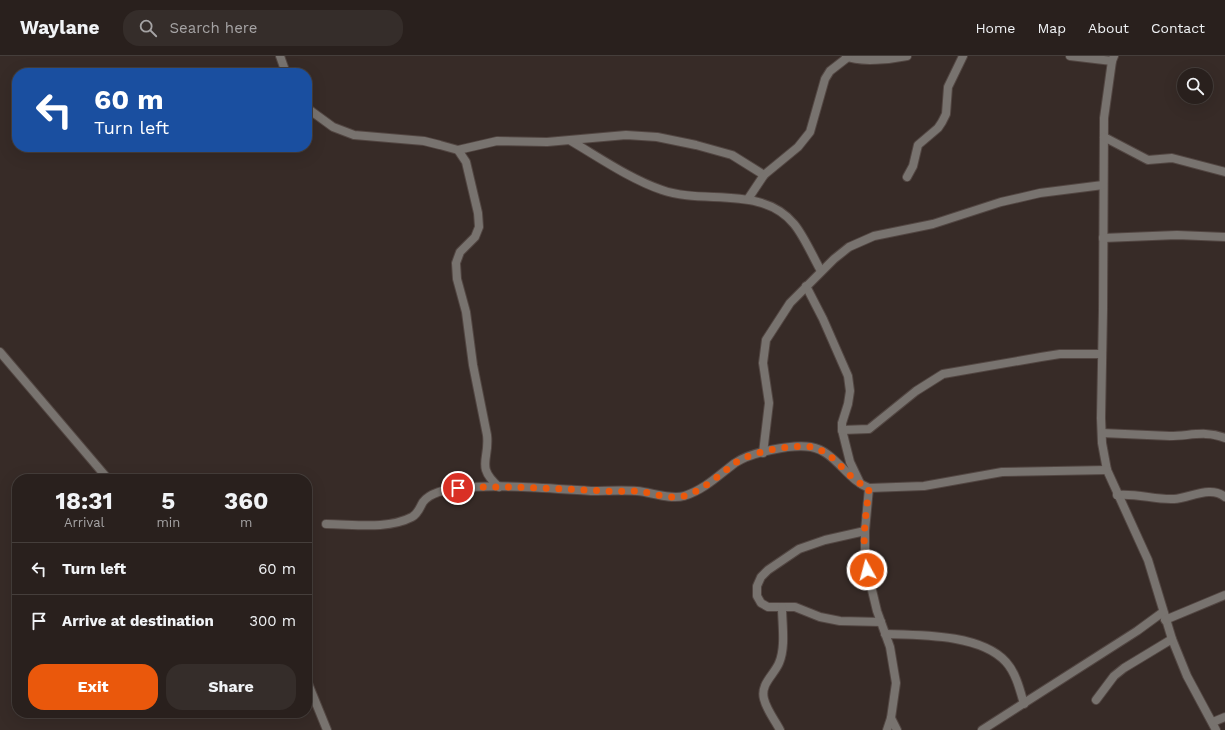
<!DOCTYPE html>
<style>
:root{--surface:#29201d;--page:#352d2a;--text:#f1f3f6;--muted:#a5a3a4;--line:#453e3b;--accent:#ea580c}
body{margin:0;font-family:"Work Sans",sans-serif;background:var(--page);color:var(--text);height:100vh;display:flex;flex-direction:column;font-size:15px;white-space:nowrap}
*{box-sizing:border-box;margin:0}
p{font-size:13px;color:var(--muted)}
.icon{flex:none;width:22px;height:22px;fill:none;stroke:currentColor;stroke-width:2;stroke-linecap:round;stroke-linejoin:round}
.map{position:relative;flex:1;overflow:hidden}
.sheet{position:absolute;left:12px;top:418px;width:300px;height:244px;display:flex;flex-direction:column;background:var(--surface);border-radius:16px;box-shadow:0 4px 16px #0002,0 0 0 1px var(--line)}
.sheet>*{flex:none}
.guide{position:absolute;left:12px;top:12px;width:300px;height:84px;border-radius:16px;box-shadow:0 4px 16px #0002,0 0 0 1px var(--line);background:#1a4fa0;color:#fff;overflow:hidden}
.buttons{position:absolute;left:1177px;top:12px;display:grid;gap:8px}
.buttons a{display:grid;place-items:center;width:36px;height:36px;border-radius:50%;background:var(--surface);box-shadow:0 4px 16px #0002,0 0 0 1px var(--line);font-size:20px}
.pin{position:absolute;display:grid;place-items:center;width:34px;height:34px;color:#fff;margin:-17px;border:2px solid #fff;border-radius:50%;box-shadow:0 1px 4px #0007}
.me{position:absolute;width:44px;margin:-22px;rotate:353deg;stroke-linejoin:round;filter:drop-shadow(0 0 3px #0008)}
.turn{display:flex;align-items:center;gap:14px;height:84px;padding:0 16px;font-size:18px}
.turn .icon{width:52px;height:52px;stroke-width:2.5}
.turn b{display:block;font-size:28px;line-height:34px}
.eta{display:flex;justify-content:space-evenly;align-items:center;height:68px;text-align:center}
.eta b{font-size:24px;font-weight:700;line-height:28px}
.action{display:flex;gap:8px;margin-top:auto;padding:8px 16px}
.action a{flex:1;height:46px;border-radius:16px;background:var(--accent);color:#fff;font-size:16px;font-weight:700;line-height:46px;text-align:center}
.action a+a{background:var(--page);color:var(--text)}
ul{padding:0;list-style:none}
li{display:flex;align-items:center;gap:12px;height:52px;padding:0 16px;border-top:1px solid var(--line)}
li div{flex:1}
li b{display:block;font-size:15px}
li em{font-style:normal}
header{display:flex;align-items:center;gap:24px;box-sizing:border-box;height:56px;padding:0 20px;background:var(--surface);border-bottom:1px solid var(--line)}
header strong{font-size:19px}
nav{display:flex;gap:22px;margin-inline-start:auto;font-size:14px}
.search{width:280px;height:36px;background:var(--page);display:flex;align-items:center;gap:10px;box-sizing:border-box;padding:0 14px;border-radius:16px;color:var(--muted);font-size:15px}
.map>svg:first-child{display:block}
</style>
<header>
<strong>Waylane</strong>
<div class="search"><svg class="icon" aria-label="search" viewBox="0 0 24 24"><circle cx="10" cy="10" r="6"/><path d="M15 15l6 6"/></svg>Search here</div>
<nav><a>Home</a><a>Map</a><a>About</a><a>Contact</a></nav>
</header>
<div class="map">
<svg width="1225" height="674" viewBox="0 0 1225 674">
<rect width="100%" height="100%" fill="#372b27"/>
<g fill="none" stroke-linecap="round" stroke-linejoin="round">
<g stroke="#524642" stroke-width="10">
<g id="street">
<path d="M280,0l6,17"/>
<path d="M846,0c14,7 46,3 61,0"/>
<path d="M1070,0l42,5"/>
<path d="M1114,0l-2,5 -8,57 -1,192 -2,108 1,25 5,27 41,90 24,79 15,37 29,54"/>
<path d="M307,52l26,19 21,8 70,6 16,4 18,5 8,12 12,51 1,14 -4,10 -15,15 -4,11 1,16 9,33 7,53 14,70c3,25 -12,31 12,52"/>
<path d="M1104,81l44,23 24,-2 53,14"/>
<path d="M571,85c29,17 59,38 91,49 42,15 100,-5 132,34 10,12 19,33 27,47"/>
<path d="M458,94l39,-9 50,1 79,-7 31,2 39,8 36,10 32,20"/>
<path d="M907,121l6,-11 5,-21 20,-17 4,-6 4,-8 2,-27 15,-31"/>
<path d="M748,143l16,-24 34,-28 12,-15 15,-53 5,-8 18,-14"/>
<path d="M1103,182l74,-3 48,2"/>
<path d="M806,230l17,33 25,57 2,15 -2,13 -6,19v7l8,32 10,21"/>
<path d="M0,296l108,127"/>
<path d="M842,374l27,-1 47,-38 27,-17 98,-17 19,-3h42"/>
<path d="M1102,377c22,1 45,2 68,3 19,0 36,-6 55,2"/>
<path d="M763,397l6,-50 -6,-40 3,-23 24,-37 44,-44 15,-12 25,-11 59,-12 68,-22 39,-9 63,-8"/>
<path d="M869,432l-4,43v30l12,50 13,36 6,36 -5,35 -4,12"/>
<path d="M1117,439c20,-2 38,5 57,4 16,-1 37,-14 51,-2"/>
<path d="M326,468c27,0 61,6 86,-7 6,-3 8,-10 11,-15 8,-10 23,-12 35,-14 44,-4 89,0 133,3 15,0 31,-1 46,0 14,1 33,9 47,5 20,-6 35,-21 51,-33 16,-11 57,-19 76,-16 24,4 36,33 58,41l55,-2 78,-14 105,-2"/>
<path d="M865,475l-40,9 -26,9 -31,21 -7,7 -4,9v10l4,7 7,4h27l25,10 20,4 41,1"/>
<path d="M1165,564l60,-25"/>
<path d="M885,578c35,1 96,0 121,28 10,11 14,28 18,42"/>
<path d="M307,625l20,49"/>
<path d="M1096,644l18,-24 10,-8 48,-29"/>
<path d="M891,662l6,12"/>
<path d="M1213,666l12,-5"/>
<path d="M780,674c-5,-10 -13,-19 -16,-31 -4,-15 10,-24 15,-36 7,-16 3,-39 3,-56"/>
<path d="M982,674l155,-99 26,-19"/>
</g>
</g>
<use href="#street" stroke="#78736f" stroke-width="8"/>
</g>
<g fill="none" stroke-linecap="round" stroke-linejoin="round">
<path stroke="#ea580c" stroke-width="7" stroke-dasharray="0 12.6" d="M458,432c50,-3 99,1 148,3 10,1 20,0 30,0 15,1 34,9 48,5 20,-6 35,-21 51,-33 16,-11 56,-19 76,-16 24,4 36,33 58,41 -3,27 -8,56 -2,82"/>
</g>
</svg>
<div class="buttons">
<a><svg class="icon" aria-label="search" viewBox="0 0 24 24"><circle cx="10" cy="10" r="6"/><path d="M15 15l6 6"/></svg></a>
</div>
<div class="pin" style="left:458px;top:432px;background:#d93025"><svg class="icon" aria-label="arrive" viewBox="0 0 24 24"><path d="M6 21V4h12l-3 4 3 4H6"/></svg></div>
<svg class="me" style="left:867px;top:514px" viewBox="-20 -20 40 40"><circle r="17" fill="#ea580c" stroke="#fff" stroke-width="3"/><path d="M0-11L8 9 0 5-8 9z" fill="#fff"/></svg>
<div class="guide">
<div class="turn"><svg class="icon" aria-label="left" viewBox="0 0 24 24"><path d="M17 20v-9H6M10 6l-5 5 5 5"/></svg><div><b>60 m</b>Turn left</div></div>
</div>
<section class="sheet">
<div class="eta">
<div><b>18:31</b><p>Arrival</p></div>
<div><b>5</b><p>min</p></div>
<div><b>360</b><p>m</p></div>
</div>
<ul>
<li><svg class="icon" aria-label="left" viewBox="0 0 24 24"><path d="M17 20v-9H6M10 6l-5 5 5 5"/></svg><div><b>Turn left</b></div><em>60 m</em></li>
<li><svg class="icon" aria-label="arrive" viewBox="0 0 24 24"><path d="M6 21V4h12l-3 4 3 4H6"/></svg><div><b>Arrive at destination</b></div><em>300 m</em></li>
</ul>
<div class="action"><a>Exit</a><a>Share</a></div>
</section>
</div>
